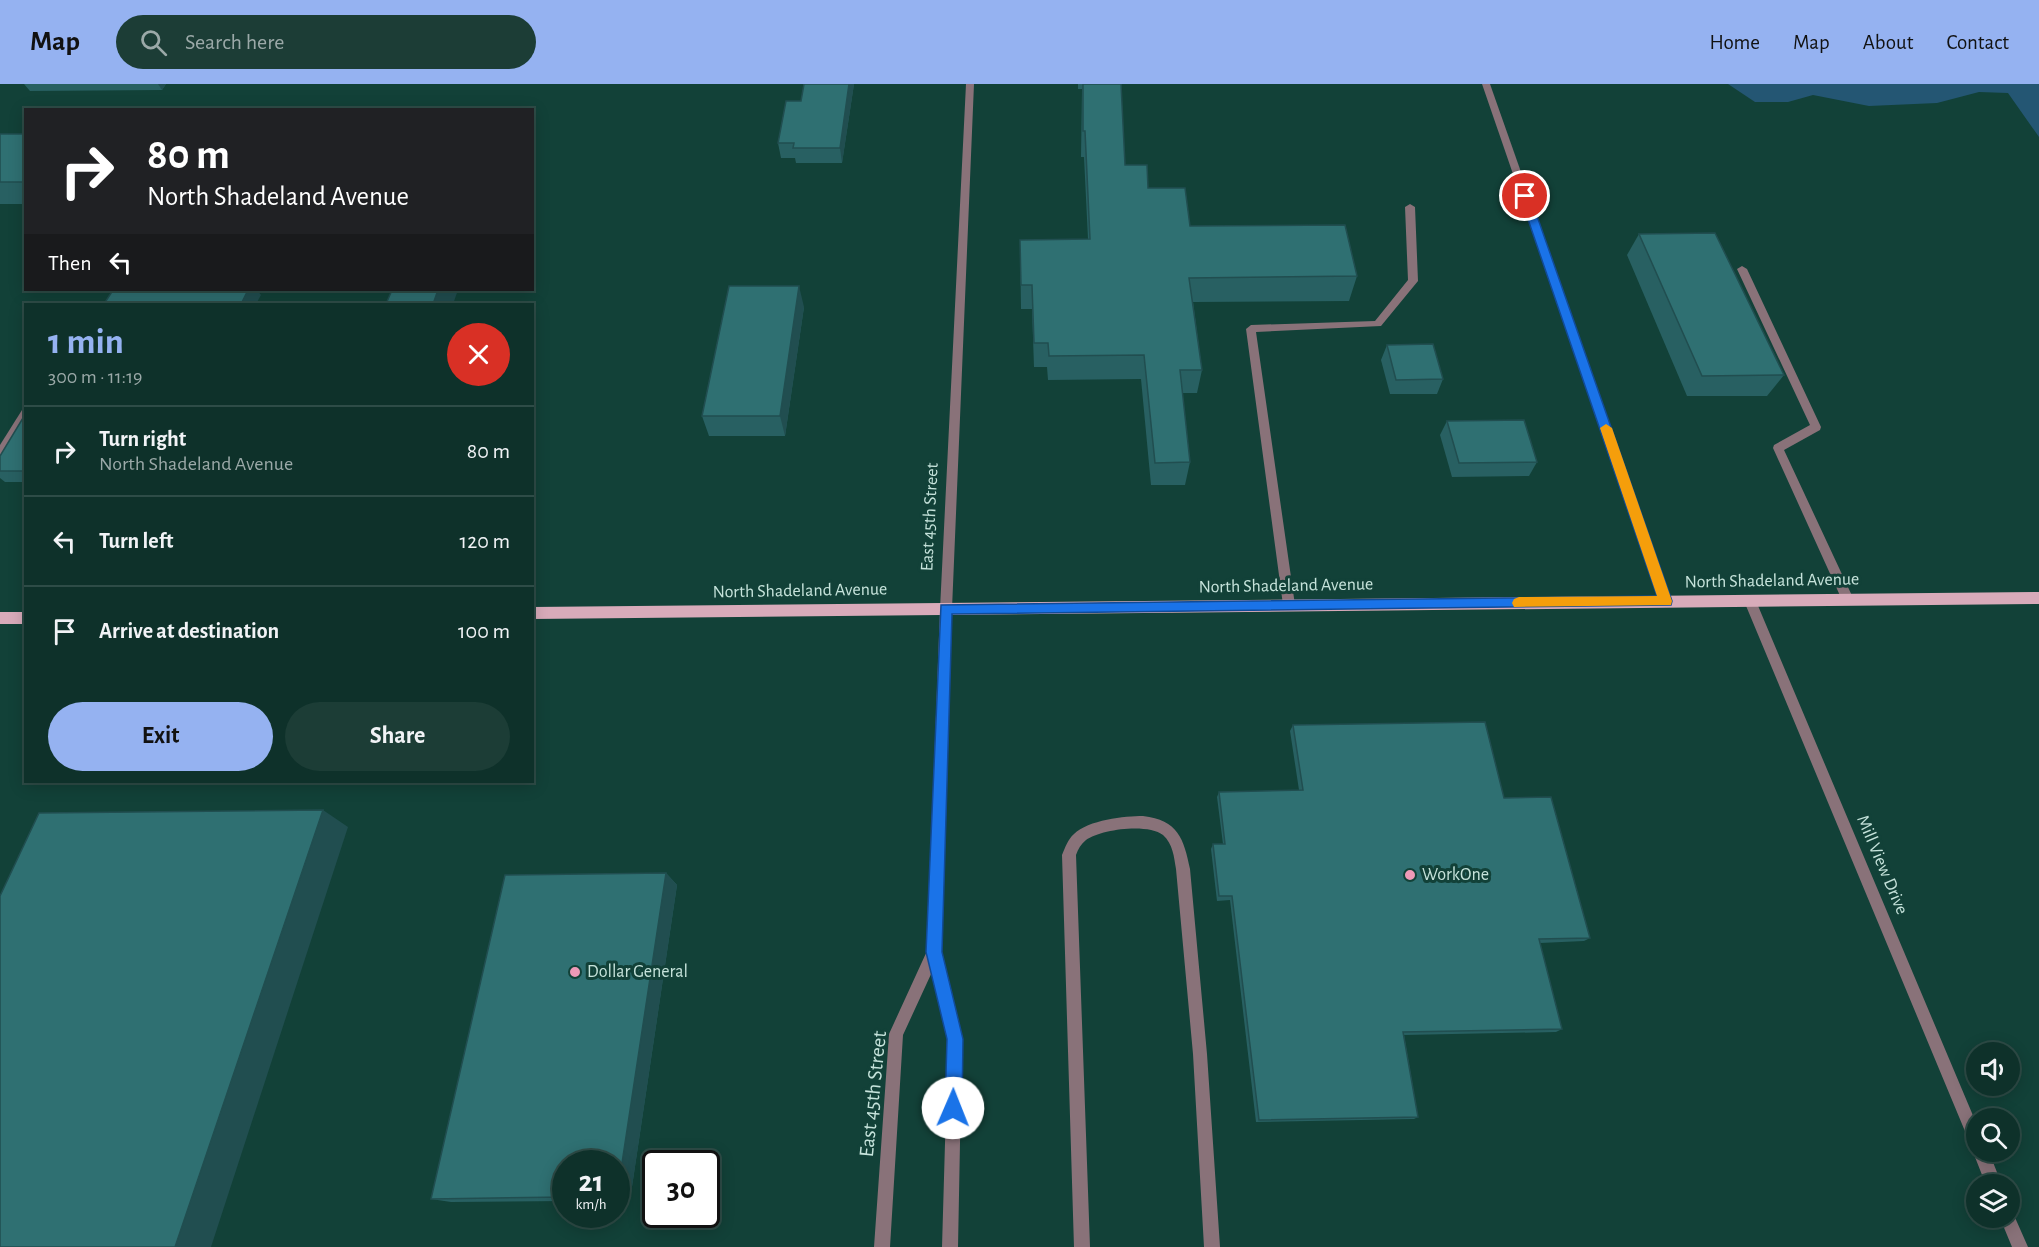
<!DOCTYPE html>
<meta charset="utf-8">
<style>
:root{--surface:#0e312a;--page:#1c3d36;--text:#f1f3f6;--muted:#9ba9a8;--line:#2e4c47;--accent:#95b2f1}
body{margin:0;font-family:"Alegreya Sans",sans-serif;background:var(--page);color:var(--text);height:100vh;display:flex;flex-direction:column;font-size:22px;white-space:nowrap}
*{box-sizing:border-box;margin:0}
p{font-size:20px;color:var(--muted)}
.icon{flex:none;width:33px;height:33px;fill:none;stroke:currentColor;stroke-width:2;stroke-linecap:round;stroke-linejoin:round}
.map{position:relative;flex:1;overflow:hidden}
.drawer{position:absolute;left:24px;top:219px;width:510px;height:480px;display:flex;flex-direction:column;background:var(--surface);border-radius:0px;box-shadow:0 3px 15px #0003,0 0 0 2px var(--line)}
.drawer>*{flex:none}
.hud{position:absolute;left:24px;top:24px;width:510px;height:183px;border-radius:0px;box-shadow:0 3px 15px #0003,0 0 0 2px var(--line);background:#202124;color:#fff;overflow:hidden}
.fabs{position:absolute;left:1966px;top:958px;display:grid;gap:12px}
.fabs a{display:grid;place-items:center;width:54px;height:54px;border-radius:50%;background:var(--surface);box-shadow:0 3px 15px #0003,0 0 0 2px var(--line);font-size:30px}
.speed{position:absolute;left:552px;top:1066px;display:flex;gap:12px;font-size:30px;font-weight:700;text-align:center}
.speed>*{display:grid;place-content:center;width:78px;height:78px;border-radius:50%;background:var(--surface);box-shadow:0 3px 15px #0003,0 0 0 2px var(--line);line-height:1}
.speed small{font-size:15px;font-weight:400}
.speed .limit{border:3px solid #111;border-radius:9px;background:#fff;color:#111}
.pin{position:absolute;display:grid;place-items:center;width:51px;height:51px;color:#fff;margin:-26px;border:3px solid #fff;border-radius:50%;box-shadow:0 2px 6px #0007}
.me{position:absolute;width:66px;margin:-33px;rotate:1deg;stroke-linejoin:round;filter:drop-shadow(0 0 4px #0008)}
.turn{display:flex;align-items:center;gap:21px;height:126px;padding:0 24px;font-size:27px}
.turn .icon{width:78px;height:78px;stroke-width:2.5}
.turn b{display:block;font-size:42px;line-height:51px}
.then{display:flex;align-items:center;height:57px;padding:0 24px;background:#0003;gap:12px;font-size:22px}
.round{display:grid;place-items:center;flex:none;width:63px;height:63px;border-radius:32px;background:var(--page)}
.headline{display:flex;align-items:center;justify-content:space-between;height:102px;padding:0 24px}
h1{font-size:36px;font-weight:700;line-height:45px;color:var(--accent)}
.cta{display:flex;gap:12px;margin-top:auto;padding:12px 24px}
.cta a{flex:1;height:69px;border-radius:36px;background:var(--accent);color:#111;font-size:24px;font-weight:700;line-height:69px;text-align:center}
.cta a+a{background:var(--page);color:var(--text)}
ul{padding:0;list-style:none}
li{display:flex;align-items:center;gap:18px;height:90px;padding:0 24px;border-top:2px solid var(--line)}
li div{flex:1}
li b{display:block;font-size:22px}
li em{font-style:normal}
header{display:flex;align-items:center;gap:36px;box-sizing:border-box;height:84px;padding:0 30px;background:var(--accent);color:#111}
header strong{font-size:28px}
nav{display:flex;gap:33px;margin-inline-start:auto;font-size:21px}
.search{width:420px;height:54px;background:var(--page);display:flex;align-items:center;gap:15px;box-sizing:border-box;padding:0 21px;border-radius:33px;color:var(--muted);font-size:22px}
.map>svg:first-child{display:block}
</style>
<header>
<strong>Map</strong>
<div class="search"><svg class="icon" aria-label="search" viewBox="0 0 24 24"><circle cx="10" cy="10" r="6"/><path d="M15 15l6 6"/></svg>Search here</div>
<nav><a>Home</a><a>Map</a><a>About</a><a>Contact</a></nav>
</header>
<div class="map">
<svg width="2039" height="1163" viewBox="0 0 2039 1163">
<rect width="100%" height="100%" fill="#124138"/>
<path fill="#245673" d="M1728,0h311v53l-31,-44 -29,-1 -42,11 -68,3 -56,-11 -25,7h-33z"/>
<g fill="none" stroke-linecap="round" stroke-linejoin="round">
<g fill="#897279" fill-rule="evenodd">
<path d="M1482,0h8l182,517 -2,3h-8l-2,-3z"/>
<path d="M1410,120l5,3 3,74 -37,45 -125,6 39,273 -2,3h-8l-2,-3 -37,-276 5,-4 124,-4 33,-41 -3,-73z"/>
<path d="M1742,182l5,3 74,158 -1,3 -36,20 70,150 -2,3h-8l-2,-3 -69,-152 1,-3 36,-20 -73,-156z"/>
<path d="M26,325v13l-22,35 -4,1v-13l22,-35z"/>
<path d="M1143,732c35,4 41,23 47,53l17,185 13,193h-16l-11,-193 -17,-185c-2,-12 -3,-25 -13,-34 -15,-12 -62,-6 -77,5 -5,4 -8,9 -10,15l14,392h-16l-12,-392c3,-7 6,-16 12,-21 14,-14 51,-18 69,-18z"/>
</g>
<g fill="#897279" fill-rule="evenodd">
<path d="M966,0h8l-22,525 -11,343 21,87 -4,208h-16l6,-208 -16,-67 -29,63 -13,212h-16l15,-213 38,-83 13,-342z"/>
<path d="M1750,512l4,2 2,3 221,524v27h12l13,33h-16l-13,-33 2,-3 -3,-1 -228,-547 2,-3z"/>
<path d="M2010,1127l3,2 15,34h-16l-12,-29h10z"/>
</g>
<g fill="#d8abba" fill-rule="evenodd">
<path d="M2039,508v12l-1507,15v-12z"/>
<rect x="0" y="528" width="26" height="12"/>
</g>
</g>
<g fill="#286062">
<path d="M24,0h142l-4,6 -132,1z"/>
<path d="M804,0h50l-12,79h-46l-1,-5h-14l-3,-15 23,-42z"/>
<path d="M1078,0h43l4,81 23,23 42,38 167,50 -8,25 -156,1 9,68 -5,23h-15l8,69 -5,23h-34l-10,-106 -93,1 -1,-13h-13l-2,-58h-11l-1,-69 68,-1 -4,-82h-3l1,-68h-4z"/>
<rect x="0" y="50" width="26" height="70"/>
<path d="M1639,150l145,141 -17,21h-80l-60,-141z"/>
<path d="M804,223l-19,129h-76l-7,-20z"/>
<path d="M1387,261l56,34 -6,15h-47l-9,-34z"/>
<path d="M26,329v69h-21l-5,-4v-7z"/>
<path d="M1447,337l90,41 -8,14 -77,1 -12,-42z"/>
<path d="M1293,641l211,73 86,140 -6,3 -44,2 22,86 -6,3 -152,3 14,82 -4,2 -158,3 -26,-222 -13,1 -6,-52 2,-5h10l-6,-47 2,-5 80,-2 -9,-59z"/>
<path d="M666,789l11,12 -47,315h-14v-36h-50v37l-115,1 -20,-3z"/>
</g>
<g fill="#214e50">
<path d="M158,0h8l-4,6z"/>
<path d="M849,0h5l-12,79 -2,-15z"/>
<path d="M799,202l5,21 -19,129 -5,-20z"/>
<path d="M248,206h9l4,5 -5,9h-15z"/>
<path d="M438,206h20l-5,14h-20z"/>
<path d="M323,726l25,17 -137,420h-36z"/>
<path d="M666,789l11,12 -47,315 -13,-4z"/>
</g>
<g fill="#2f7072" stroke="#214e50" stroke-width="1.5">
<path d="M804,0h45l-9,64h-47l1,-5h-16l8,-42h15z"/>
<path d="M1083,0h38l4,81h22l1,23h37l5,38 155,-1 12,51 -168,2 13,92h-22l10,92 -35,1 -11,-108 -95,1 -1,-13h-14l-2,-58h-11l-1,-45 70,-1 -5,-108h-2z"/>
<rect x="0" y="50" width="26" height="48"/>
<path d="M1715,149l69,142 -82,1 -63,-142z"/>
<path d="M729,202h70l-19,130h-78z"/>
<path d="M113,206h135l-7,14h-137z"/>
<path d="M392,206h46l-5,14h-47z"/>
<path d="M1433,260l10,35 -47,1 -9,-35z"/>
<path d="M26,329v58h-26v-15z"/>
<path d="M1524,336l13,42 -78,1 -12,-42z"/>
<path d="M1485,638l19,76 47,-1 39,141 -51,1 23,90 -159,3 15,85 -159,3 -27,-224h-13l-6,-52h12l-6,-52 84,-2 -10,-65z"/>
<path d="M323,726l-148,437h-175v-351l39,-83z"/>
<path d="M666,789l-49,323 -1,-32h-50v33l-135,2 74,-324z"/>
</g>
<path fill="#1a73e8" stroke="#114b97" stroke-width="1.5" d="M1525,109l5,3 142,405 -1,4 -719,9 -10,338 21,87 -1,69 -3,6 -6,3 -6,-3 -2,-6 2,-69 -21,-87 15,-347 716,-9 -137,-400z"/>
<path fill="#f59e0b" d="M1606,340l6,4 60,173 -1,4 -157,2 -2,-4 2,-4 5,-2 138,-1 -57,-168z"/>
<g fill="#ef9ab8" stroke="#124138" stroke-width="2">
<circle cx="1410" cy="791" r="6"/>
<circle cx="575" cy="888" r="6"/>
</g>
<g text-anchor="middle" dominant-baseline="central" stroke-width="6" stroke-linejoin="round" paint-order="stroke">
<g font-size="18" fill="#c6e3db" stroke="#124138">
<text transform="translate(930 433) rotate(-87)">East 45th Street</text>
<text transform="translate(1772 497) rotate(-1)">North Shadeland Avenue</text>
<text transform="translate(1286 502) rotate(-1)">North Shadeland Avenue</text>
<text transform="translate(800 507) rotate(-1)">North Shadeland Avenue</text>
<text transform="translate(1882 781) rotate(67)">Mill View Drive</text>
</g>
<g font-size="18" fill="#c6e3db" stroke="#124138" text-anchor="start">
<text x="1422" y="791">WorkOne</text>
<text x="587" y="888">Dollar General</text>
</g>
<g font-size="21" fill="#c6e3db" stroke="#124138">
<text transform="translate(873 1010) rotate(-84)">East 45th Street</text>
</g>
</g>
</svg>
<div class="fabs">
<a><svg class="icon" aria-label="sound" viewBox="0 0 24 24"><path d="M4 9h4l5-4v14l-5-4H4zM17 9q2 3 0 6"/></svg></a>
<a><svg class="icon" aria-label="search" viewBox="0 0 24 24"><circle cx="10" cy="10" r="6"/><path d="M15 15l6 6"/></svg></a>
<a><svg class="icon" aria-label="layers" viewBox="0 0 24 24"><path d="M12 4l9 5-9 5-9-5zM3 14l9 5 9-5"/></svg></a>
</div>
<div class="speed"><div>21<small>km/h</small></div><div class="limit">30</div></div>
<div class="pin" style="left:1525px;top:112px;background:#d93025"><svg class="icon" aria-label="arrive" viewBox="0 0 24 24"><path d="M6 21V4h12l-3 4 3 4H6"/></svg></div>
<svg class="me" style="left:953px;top:1024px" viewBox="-20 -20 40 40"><circle r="19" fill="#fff"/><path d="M0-13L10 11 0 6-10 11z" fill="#1a73e8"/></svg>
<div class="hud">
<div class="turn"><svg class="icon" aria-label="right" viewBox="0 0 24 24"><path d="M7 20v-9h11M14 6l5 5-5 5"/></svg><div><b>80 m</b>North Shadeland Avenue</div></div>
<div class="then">Then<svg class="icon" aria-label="left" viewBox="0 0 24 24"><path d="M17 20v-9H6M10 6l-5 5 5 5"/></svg></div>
</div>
<section class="drawer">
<div class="headline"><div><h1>1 min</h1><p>300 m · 11:19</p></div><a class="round" style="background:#d93025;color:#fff"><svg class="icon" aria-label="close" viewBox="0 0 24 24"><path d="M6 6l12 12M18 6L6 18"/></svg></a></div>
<ul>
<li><svg class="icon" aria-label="right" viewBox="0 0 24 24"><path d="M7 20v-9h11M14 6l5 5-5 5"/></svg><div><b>Turn right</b><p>North Shadeland Avenue</p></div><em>80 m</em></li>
<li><svg class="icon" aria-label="left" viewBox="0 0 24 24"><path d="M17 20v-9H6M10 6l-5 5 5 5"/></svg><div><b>Turn left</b></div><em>120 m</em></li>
<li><svg class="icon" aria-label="arrive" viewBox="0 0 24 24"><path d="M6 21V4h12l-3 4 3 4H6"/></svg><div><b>Arrive at destination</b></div><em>100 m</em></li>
</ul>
<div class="cta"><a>Exit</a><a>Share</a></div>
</section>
</div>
